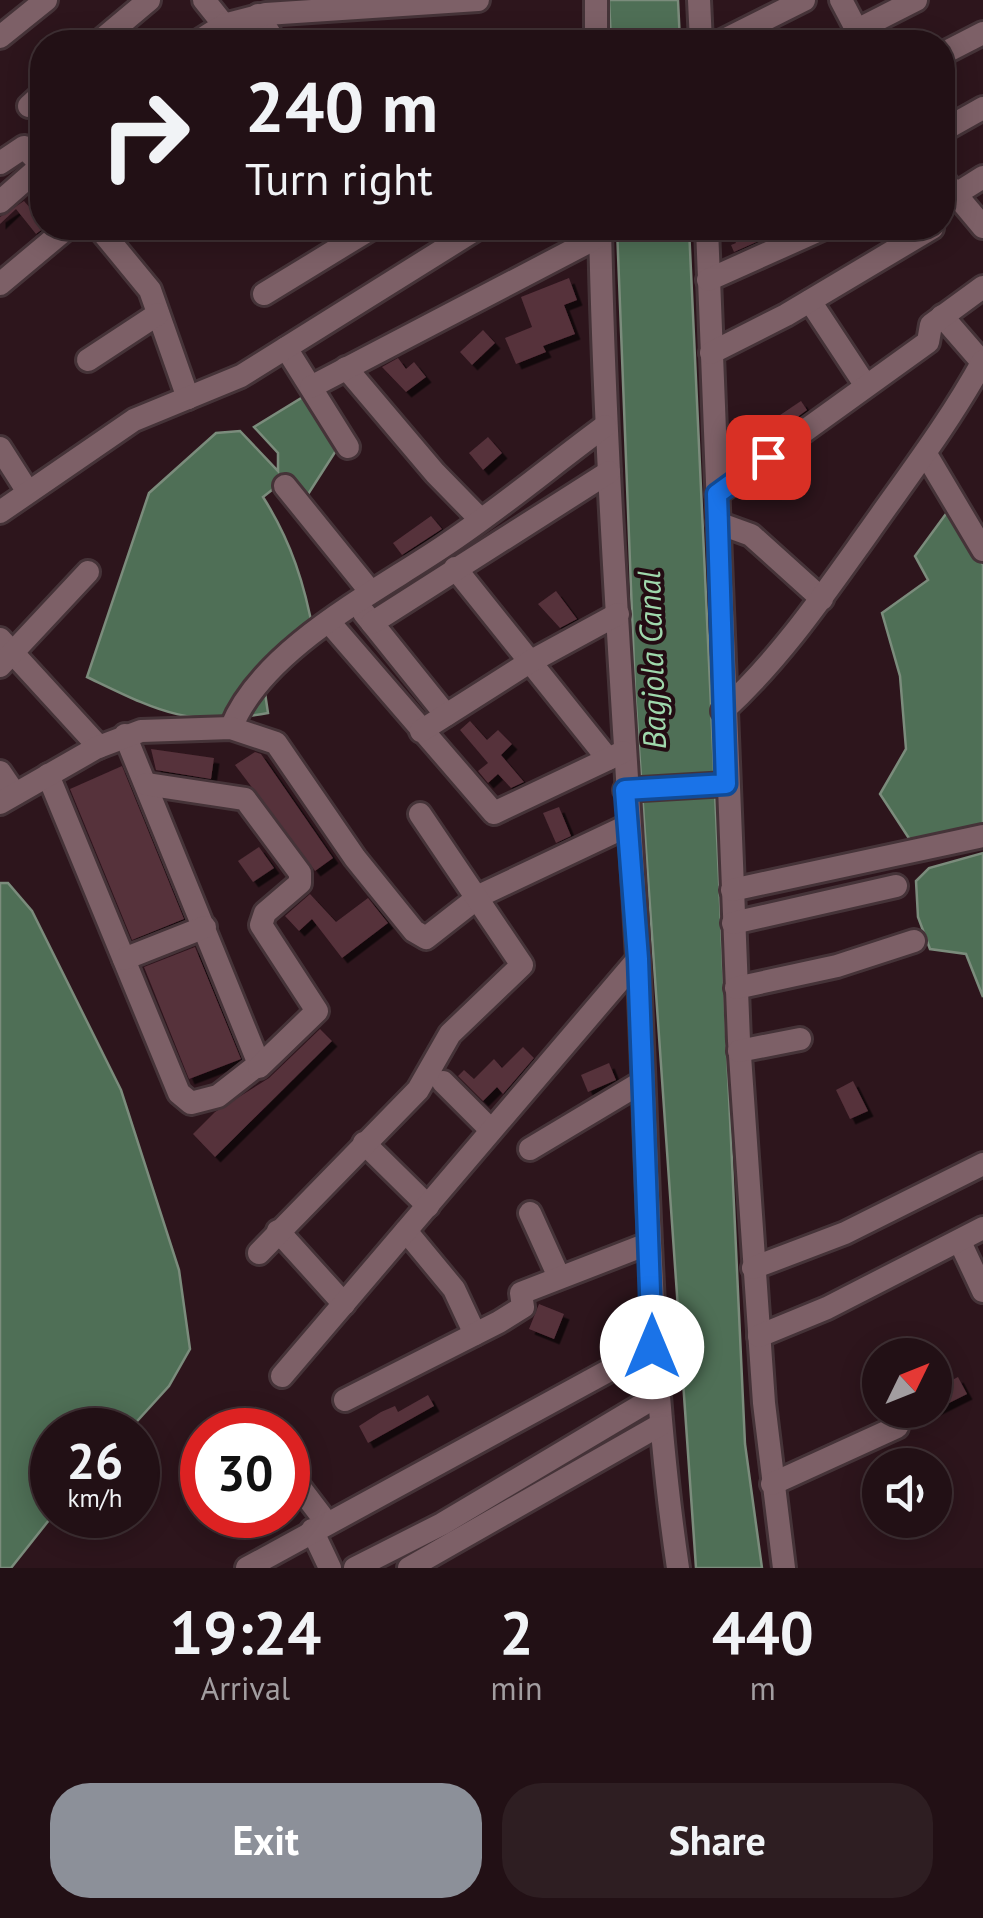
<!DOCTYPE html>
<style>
:root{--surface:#221015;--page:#2e1e22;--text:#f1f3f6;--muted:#a29da0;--line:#3f3034;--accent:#8c9099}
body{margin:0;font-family:"PT Sans",sans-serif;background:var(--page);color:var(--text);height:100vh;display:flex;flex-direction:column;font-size:38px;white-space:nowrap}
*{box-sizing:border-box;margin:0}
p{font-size:32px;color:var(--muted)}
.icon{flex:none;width:55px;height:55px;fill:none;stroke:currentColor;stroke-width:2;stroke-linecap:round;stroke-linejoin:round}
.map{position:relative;height:1568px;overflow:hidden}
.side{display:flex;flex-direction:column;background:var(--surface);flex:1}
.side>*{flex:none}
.guide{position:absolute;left:30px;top:30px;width:925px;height:210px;border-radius:40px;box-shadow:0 5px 25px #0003,0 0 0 2px var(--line);background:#221015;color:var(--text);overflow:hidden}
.needle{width:65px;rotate:47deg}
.tools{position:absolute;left:862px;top:1338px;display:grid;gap:20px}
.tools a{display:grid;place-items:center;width:90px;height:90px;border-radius:50%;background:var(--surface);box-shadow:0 5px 25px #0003,0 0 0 2px var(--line);font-size:50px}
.speed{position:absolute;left:30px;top:1408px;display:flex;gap:20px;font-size:50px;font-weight:700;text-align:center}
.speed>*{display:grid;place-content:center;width:130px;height:130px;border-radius:50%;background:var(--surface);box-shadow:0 5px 25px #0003,0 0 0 2px var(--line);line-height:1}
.speed small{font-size:25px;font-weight:400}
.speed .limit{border:15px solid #d22;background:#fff;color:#111}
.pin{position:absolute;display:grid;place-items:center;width:85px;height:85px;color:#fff;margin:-42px;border-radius:20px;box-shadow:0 5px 15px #0006}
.me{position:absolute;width:110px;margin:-55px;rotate:0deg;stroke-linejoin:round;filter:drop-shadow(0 0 8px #0008)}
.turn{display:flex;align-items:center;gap:35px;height:210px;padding:0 50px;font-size:45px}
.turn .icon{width:130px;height:130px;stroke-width:2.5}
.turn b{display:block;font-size:70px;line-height:85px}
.eta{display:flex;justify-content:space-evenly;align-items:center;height:170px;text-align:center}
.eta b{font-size:60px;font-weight:600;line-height:70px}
.button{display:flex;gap:20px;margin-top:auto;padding:20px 50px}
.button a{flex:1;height:115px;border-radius:40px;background:var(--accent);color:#fff;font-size:40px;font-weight:600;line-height:115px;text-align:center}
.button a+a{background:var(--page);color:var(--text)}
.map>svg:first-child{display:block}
</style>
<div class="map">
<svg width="983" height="1568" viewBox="0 0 983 1568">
<defs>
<filter id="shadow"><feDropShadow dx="5.5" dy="5.5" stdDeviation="0" flood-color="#0009"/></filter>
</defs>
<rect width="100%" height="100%" fill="#2d151c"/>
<g fill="#4f6f56" stroke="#7b8c7c" stroke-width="2.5">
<path d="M609,0h69l2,42h-69z"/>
<path d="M617,228h72l56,1216 17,124h-66l-61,-877z"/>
<path d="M303,397l34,52 -32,50 -23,-17 -19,15c28,44 42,88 51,139l-49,57 3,20c-81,15 -110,-2 -181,-36l62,-184 67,-60 24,-2 38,40v-18l-24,-26z"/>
<path d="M951,507l32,58v269l-67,15 -36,-55 26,-45 -6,-73 -18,-63 46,-33 -13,-24z"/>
<path d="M983,853v144l-17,-43 -36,-5 -12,-32 -2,-36 13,-13z"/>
<path d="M0,883h8l24,28 89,179 58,180 11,79 -21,37 -40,44h-77l1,85 -42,53h-11z"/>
</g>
<g fill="#56313b" filter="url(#shadow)">
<path d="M42,199l2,29 -8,6 -20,-25 -16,15v-7l24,-16 7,8z"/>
<path d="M728,228h60l-54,24 -3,-7 5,-2z"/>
<path d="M569,278l8,22 -13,5 11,29 -32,12 3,6 -30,12 -11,-26 27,-11 -11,-30z"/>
<path d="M483,330l12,13 -23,22 -12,-13z"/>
<path d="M398,358l8,11 8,-7 12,15 -20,15 -24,-25z"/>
<path d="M801,401l6,9 -52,38 -8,-11z"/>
<path d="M488,437l14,16 -19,17 -14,-17z"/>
<path d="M431,516l11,13 -40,26 -9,-12z"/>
<path d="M556,591l21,28 -17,9 -22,-24z"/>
<path d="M470,721l17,19 11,-10 14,14 -11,11 23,27 -13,6 -13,-14 -10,9 -10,-12 10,-8 -28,-33z"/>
<path d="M151,749l63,9 -3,21 -55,-9z"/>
<path d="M255,752l6,2 72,104 -18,13 -80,-106z"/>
<path d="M122,766l62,153 -52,21 -62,-151z"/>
<path d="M559,807l12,29 -15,7 -13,-30z"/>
<path d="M259,847l15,21 -21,14 -15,-21z"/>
<path d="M310,894l26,28 32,-24 20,25 -46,35 -30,-39 -13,12 -14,-15z"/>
<path d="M195,947l46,112 -52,20 -45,-112z"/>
<path d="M320,1029l12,12 -117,116 -22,-23 22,-22 54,-34z"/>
<path d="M523,1047l11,11 -31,36 -6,-7 -14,14 -25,-25 6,-6 10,9 20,-20 8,9z"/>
<path d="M609,1063l7,17 -28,12 -7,-17z"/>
<path d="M853,1081l15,30 -18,8 -14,-29z"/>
<path d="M539,1304l25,10 -10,25 -25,-10z"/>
<path d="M958,1377l9,17 -32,16v-21z"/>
<path d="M428,1395l6,11 -66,37 -9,-17 22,-14 14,-6 3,6z"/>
</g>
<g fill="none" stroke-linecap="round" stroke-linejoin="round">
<g stroke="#453338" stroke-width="28">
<g id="minor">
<path d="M204,0l20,25"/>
<path d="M699,0l2,42"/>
<path d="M841,0l22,42"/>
<path d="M258,15l17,27"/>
<path d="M857,30l59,-30"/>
<path d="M0,37l46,-37"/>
<path d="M99,42l50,-42"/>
<path d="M197,42l27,-17 42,-11 212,-14"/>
<path d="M596,42v-42"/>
<path d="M720,42l84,-42"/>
<path d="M942,54l41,-21"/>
<path d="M29,106l13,-12"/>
<path d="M942,131l41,-23"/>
<path d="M0,163l24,-16 18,19"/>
<path d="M942,178l41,49"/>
<path d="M956,194l27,-17"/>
<path d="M0,202l42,-37"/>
<path d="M99,228l51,62 38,108"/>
<path d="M600,228c5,244 24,487 38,730 11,204 10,408 40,610"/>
<path d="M707,228l32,813 25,362 20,165"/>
<path d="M708,280l116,-52"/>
<path d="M0,284l67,-56"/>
<path d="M264,294l108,-66"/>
<path d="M810,301l56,85"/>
<path d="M942,316l40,46"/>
<path d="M286,348l62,99"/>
<path d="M711,353l75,-38 146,-87"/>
<path d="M88,360l70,-46"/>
<path d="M346,368l89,105 45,46"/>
<path d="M311,387l289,-151"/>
<path d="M0,448l28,44"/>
<path d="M927,456l56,94"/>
<path d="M285,486l85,105"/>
<path d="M717,494l211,-152 3,-17 52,-38"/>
<path d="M0,512l134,-92 107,-44 237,-148"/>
<path d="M718,523l33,12 71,64"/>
<path d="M455,568l153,191"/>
<path d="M364,613l82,102"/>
<path d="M329,622l165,191 129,-61"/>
<path d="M372,623l237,-151"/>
<path d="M0,639l99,108"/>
<path d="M0,666l88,-94"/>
<path d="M723,711c57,-52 100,-115 145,-178 40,-57 81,-110 115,-172"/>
<path d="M231,728c31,-79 145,-136 213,-182 56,-37 108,-81 161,-120"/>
<path d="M421,731l107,-68 90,-49"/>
<path d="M0,772l15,22"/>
<path d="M48,775l131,318 12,10 27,-7 41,-32 -134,-329"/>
<path d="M146,784l99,15 55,74v10l-35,30 -4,12 56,86 -58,56"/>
<path d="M625,790l102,-6"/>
<path d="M0,803l96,-55 45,-17 90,-3 45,15 79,115 59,73 12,7 55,-43 146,-69"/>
<path d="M732,890l251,-54"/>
<path d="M733,923l163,-37"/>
<path d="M124,959l81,-32"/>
<path d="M736,988l101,-22 77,-25"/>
<path d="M739,1051l61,-12"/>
<path d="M443,1082l48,48"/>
<path d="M364,1143l64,63"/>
<path d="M530,1149l112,-67"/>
<path d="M530,1213l29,64"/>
<path d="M278,1231l66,73"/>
<path d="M406,1231l48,58 21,45"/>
<path d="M960,1242l23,49"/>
<path d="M259,1253l159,-163 32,-56 72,-69 -102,-151"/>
<path d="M753,1268l92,-35 138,-69"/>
<path d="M759,1336l68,-28 156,-80"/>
<path d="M282,1376l356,-417"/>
<path d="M345,1400l154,-78 24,-15 -2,-14 129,-50"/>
<path d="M247,1429l1,1"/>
<path d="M288,1472l38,50"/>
<path d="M772,1484l125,-57"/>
<path d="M312,1530l18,38"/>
<path d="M247,1568l405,-221"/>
<path d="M355,1568l87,-44 215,-128"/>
<path d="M409,1568l251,-143"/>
</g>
</g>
<use href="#minor" stroke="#7d6067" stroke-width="22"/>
</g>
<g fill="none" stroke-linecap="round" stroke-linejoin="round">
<g stroke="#114b97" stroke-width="25">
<path id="route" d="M652,1347l-14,-388 -13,-169 101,-6 -9,-290 51,-37"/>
</g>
<use href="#route" stroke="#1a73e8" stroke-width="18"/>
</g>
<g text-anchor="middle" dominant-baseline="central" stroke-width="8" stroke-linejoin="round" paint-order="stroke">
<g font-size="32" font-style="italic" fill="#9fd8ac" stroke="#230c13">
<text transform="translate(651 660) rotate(-92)">Bagjola Canal</text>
</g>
</g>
</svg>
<div class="tools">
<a><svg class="needle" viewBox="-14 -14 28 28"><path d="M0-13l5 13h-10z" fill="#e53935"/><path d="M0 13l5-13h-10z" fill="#a29da0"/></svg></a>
<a><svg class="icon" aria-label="sound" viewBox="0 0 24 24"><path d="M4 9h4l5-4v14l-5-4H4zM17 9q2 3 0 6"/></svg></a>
</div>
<div class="speed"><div>26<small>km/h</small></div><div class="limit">30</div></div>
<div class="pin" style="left:768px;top:457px;background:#d93025"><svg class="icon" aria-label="arrive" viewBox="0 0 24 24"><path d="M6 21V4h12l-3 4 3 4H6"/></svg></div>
<svg class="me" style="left:652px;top:1347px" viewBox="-20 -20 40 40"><circle r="19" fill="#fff"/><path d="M0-13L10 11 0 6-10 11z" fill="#1a73e8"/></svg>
<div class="guide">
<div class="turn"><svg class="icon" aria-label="right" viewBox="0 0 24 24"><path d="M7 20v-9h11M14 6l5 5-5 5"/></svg><div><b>240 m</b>Turn right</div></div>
</div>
</div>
<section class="side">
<div class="eta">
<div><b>19:24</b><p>Arrival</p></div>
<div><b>2</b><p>min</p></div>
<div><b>440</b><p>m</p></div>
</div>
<div class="button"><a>Exit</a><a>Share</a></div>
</section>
